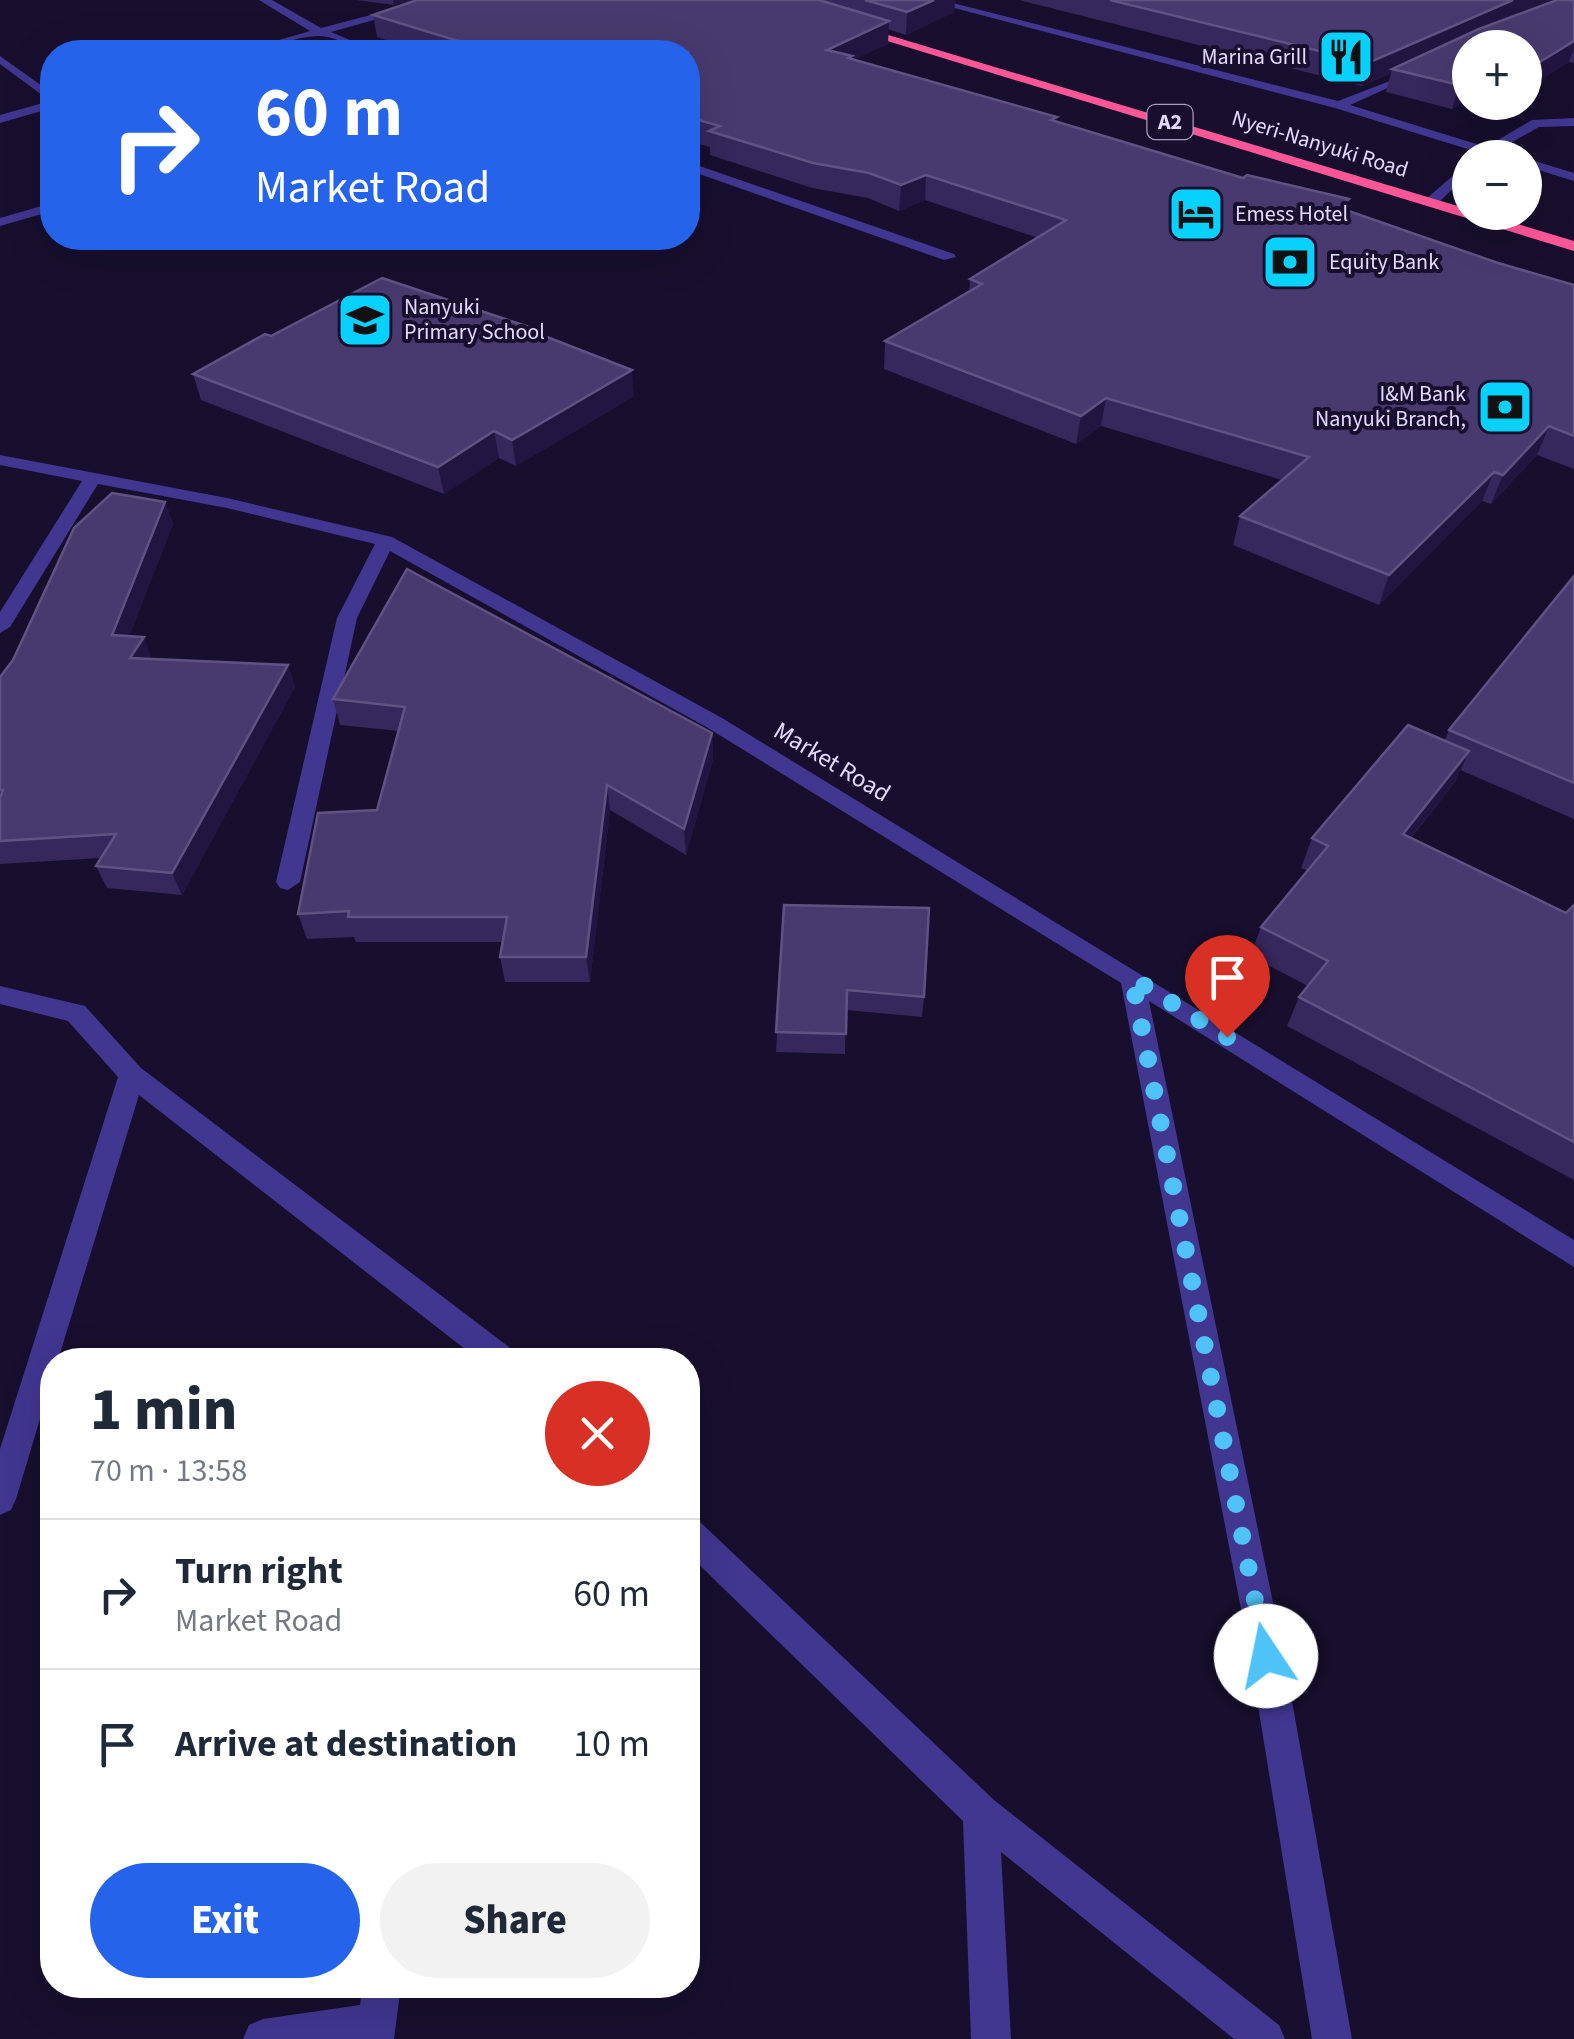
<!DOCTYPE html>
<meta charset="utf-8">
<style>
:root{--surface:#fff;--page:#f2f2f3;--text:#1f2937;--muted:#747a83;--line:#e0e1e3;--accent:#2563eb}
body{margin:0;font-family:"Source Sans 3",sans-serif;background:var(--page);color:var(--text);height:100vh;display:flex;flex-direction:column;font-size:38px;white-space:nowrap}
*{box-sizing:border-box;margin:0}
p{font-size:32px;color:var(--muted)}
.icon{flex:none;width:55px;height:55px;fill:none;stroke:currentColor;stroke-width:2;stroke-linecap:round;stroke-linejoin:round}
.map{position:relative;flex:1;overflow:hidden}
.side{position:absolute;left:40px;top:1348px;width:660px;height:650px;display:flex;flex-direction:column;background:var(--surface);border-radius:40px;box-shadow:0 10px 40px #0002}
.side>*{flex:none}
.banner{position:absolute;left:40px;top:40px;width:660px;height:210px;border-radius:40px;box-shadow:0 10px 40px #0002;background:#2563eb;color:#fff;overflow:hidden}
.tools{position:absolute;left:1452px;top:30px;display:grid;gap:20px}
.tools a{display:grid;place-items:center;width:90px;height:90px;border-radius:50%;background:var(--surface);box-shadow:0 10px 40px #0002;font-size:50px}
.pin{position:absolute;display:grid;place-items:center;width:85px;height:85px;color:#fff;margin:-102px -42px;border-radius:50% 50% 50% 0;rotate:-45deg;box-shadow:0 0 10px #0007}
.pin .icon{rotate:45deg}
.me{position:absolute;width:110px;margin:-55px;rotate:349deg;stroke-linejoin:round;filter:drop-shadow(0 0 8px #0008)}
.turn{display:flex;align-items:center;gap:35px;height:210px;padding:0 50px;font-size:45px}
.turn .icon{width:130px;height:130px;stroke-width:2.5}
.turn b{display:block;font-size:70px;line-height:85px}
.round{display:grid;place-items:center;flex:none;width:105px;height:105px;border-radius:52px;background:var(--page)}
.overview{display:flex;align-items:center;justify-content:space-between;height:170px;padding:0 50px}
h1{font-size:60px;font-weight:800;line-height:75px}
.action{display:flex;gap:20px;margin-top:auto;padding:20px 50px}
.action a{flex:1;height:115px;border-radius:60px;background:var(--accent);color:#fff;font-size:40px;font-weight:800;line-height:115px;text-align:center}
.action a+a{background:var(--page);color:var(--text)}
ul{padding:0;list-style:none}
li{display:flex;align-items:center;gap:30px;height:150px;padding:0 50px;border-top:2px solid var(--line)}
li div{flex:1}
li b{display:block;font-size:38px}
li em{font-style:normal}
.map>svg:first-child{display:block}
</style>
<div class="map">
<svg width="1574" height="2039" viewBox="0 0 1574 2039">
<rect width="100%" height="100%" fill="#170f2d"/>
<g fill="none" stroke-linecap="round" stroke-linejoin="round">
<g fill="#413690" fill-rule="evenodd">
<path d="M259,0h13l49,28 107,-28h17l-114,32 47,20c-21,0 -41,-17 -61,-16 -27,1 -52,16 -79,16l72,-21z"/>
<path d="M924,0h17l397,101 83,-32v4l-71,32 136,42 46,-27 42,-2v8l-35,1 -41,23 18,8h-35l-4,-6 -142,-44z"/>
<path d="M0,56l52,37v15l-52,15v-8l50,-14 -50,-37z"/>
<path d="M1525,158l49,15v8l-49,-15z"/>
<path d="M1470,161v11l-34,33h-10v-6z"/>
<path d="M688,162l266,92 2,3 -12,3 -256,-90z"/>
<path d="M52,203v8l-52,15v-8z"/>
<path d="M0,455l227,43 165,39 330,181 852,522v27l-425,-266 135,655 68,383h-40l-62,-383 -129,-673 -413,-255 -318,-177 -33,67 -57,264 -12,8 -8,-2 -4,-6 61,-264 38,-74 -148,-36 -129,-24 -88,143 -10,6v-21l82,-131 -82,-16z"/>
<path d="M0,986l85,20 56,62 372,282 4,10h-38l-340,-265 -81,265h-6v19l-36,120 -5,11 -11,5v-66l118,-372 -50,-56 -68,-17z"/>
<path d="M688,1516l11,5 295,279 285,225 6,14h-51l-233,-187 10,187h-40l-8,-218 -275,-267z"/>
<path d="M363,1985h38l-7,54h-151l6,-14 14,-6 97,-14z"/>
</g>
<path fill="#ff5698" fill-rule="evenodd" d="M845,22l729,219v10l-729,-223z"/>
</g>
<g fill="#36275c">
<path d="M356,0h57l-19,5z"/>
<path d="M417,0h538l-1,12 -48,23 -18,-6v15l-34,15 389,119 106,21 -3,11 152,53 76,22v184l-37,-14 -46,49 -9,-3 -103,104 -146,-60 7,-29 42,-36 -181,-54 -25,18 -192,-75 1,-28 84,-49 1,-13 68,-41 -113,-38 -26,11 -31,-13 -56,-10 -102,-33v-8l-22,-6v-89h-264l-47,-15 -4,-22z"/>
<path d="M1019,0h555v63l-5,-1 -44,27v-41h-55v54h34l-11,7 -29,-7 -12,7 -66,-17 5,-19 -29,13z"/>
<path d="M532,331l102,65 -118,70 -17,-8 -55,36 -243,-94 -8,-26 78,-38z"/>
<path d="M165,502l8,22 -44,112 23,23 136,6 7,22 -113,208 -75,-7 -11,-22 5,-8 -101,6v-187l13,-17z"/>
<path d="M1574,576v243l-114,-49 -4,11 -45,57 155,75 8,-8v275l-287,-154 12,-29 9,-11 -58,-30 11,-29 47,-56 -7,-3 11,-30 133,-98 4,-10z"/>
<path d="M333,699l379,34 1,26 -27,96 -76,-45 -20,172h-85l-5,-25 2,-15h-146l-2,-5 -47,2 -9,-25 79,-104 22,-79 -59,-6z"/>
<path d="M784,905l140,92 -2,20 -76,-7 -1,44 -69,-2z"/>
</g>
<g fill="#221542">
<path d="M393,0h20l-19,5z"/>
<path d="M934,0h21l-1,12 -48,23 1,-23z"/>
<path d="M1513,0h60l-181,69 -1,4 -29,13 6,-23z"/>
<path d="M889,21l-1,23 -37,17 -24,-11z"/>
<path d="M1574,41v7l-5,14 -44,27v-18z"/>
<path d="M1470,79l-6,23 -12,7 7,-24z"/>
<path d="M926,175l-1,25 -26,11 2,-26z"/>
<path d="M632,370l2,26 -118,70 -4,-26z"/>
<path d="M1106,398l-5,28 -25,18 5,-28z"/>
<path d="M1549,426l-12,29 -46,49 12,-29z"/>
<path d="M494,431l5,27 -55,36 -6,-27z"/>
<path d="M1494,472l-12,29 -103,104 10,-30z"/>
<path d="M165,502l8,22 -52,133 -9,-22z"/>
<path d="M144,637l8,22 -22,-1z"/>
<path d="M288,665l7,22 -113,208 -10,-22z"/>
<path d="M712,733l1,26 -27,96 -2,-26z"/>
<path d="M1469,751l-13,30 -66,82 13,-29z"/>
<path d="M607,785l3,25 -20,172 -4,-25z"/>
</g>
<g fill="#483a6e" stroke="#605384" stroke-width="2.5">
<path d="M417,0h402l70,21 -62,29 25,6 -4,2 209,59 -6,3 192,58 4,-3 102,24 -9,9 158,55 76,22v151l-25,-10 -46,49 -9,-3 -105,103 -149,-59 69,-59 -203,-59 -25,18 -196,-75 97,-57 -12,-5 96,-59 -140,-45 -25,10 -32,-12 -56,-10 -104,-32 11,-5 -32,-9v-65h-194l-121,-37z"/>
<path d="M865,0h69l-27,12z"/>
<path d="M1110,0h403l-145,63z"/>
<path d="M1557,0h17v41l-49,30v-23h-55v31l-11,6 -67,-16 87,-40z"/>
<path d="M382,278l150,50 -3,2 103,40 -120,70 -18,-9 -56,36 -245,-93 72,-40 6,2z"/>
<path d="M112,493l53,9 -53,133 32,2 -14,21 158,7 -116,208 -76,-7 20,-32 -116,7v-43l3,-8h-3v-113l13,-17 61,-132z"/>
<path d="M407,569l305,164 -28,96 -77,-44 -21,172h-86l7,-40h-159l1,-6 -51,3 20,-101 59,-3 28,-103 -72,-8z"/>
<path d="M1574,576v207l-125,-53z"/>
<path d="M1408,725l61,26 -66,83 163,79 8,-8v237l-275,-145 29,-36 -67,-34 67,-81 -16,-8z"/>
<path d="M784,905l145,3 -5,89 -77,-7 -1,44 -70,-2z"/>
</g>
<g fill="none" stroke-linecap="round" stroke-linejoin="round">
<path stroke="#4fc3f7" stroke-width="18" stroke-dasharray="0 32.4" d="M1227,1037l-95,-59 134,678"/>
</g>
<defs>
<g id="restaurant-square" transform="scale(2.875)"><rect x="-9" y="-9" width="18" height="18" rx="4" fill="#07d1ff" stroke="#170f2d"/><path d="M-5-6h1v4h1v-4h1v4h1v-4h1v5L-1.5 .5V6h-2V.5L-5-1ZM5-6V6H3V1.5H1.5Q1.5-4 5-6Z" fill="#111"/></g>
<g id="hotel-square" transform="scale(2.875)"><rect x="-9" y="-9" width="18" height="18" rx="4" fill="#07d1ff" stroke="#170f2d"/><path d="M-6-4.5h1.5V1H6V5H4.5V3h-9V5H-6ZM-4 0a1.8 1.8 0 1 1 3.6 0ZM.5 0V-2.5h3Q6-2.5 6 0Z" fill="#111"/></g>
<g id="bank-square" transform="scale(2.875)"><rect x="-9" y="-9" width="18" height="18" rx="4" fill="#07d1ff" stroke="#170f2d"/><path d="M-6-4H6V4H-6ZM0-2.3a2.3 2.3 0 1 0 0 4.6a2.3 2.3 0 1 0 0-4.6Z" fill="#111"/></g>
<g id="school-square" transform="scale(2.875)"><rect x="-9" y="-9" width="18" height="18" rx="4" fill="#07d1ff" stroke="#170f2d"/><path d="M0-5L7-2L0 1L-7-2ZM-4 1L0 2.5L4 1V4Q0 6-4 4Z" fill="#111"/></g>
</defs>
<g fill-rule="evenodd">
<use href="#restaurant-square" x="1346" y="57"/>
<use href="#hotel-square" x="1196" y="214"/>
<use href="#bank-square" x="1290" y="262"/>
<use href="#school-square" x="365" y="320"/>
<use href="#bank-square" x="1505" y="407"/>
</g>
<g text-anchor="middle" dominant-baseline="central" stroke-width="8" stroke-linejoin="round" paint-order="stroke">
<g font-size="22" fill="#e2dbff" stroke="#170f2d" text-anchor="start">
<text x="1307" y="57" text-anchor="end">Marina Grill</text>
<text x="1235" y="214">Emess Hotel</text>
<text x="1329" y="262">Equity Bank</text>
<text x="404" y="307">Nanyuki<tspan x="404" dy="25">Primary School</tspan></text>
<text x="1466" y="394" text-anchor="end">I&amp;M Bank<tspan x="1466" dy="25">Nanyuki Branch,</tspan></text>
</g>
<rect fill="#170f2d" stroke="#a59ec0" stroke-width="2.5" x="1147.5" y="105" width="45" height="34" rx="8"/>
<g font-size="22" font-weight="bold" fill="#e2dbff">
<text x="1170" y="122">A2</text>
</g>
<g font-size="22" fill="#e2dbff" stroke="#170f2d">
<text transform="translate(1320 144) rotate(17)">Nyeri-Nanyuki Road</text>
</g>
<g font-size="25" fill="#e2dbff" stroke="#170f2d">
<text transform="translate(832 762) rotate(31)">Market Road</text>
</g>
</g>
</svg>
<div class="tools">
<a>+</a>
<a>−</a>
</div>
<div class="pin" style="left:1227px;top:1037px;background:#d93025"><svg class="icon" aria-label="arrive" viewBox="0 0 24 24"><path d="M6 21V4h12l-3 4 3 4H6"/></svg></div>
<svg class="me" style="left:1266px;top:1656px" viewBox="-20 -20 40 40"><circle r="19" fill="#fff"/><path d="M0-13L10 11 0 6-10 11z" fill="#4fc3f7"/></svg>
<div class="banner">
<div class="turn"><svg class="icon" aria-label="right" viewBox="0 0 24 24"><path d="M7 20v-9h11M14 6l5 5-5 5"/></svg><div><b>60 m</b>Market Road</div></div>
</div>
<section class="side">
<div class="overview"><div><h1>1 min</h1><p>70 m · 13:58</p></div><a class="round" style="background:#d93025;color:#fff"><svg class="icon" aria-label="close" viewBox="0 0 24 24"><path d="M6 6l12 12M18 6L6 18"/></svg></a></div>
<ul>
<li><svg class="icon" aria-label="right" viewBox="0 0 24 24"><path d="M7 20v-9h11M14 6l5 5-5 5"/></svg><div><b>Turn right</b><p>Market Road</p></div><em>60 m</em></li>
<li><svg class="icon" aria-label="arrive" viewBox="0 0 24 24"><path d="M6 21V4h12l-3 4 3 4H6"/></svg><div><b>Arrive at destination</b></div><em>10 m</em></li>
</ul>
<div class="action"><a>Exit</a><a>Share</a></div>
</section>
</div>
